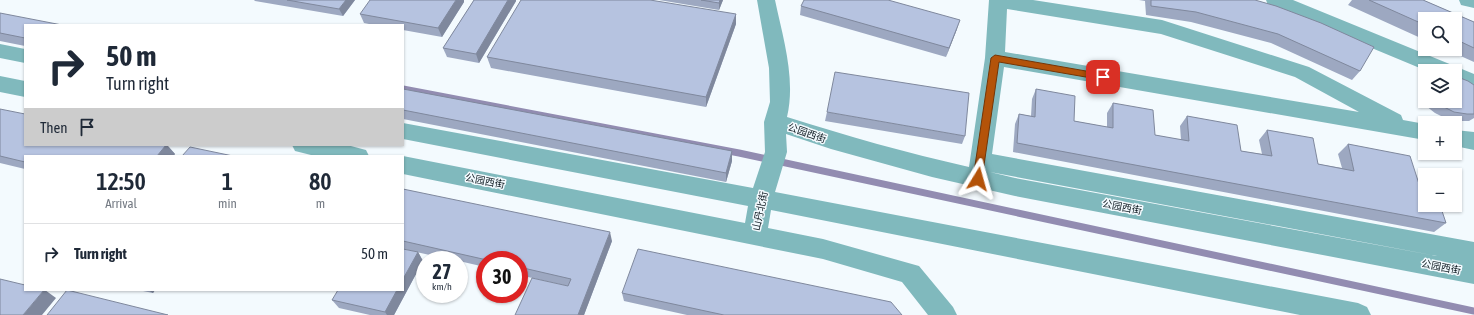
<!DOCTYPE html>
<meta charset="utf-8">
<style>
:root{--surface:#fff;--page:#f6f6f7;--text:#1f2937;--muted:#747a83;--line:#e0e1e3}
body{margin:0;font-family:"Asap Condensed","Noto Sans SC",sans-serif;background:var(--page);color:var(--text);height:100vh;display:flex;flex-direction:column;font-size:15px;white-space:nowrap}
*{box-sizing:border-box;margin:0}
p{font-size:13px;color:var(--muted)}
.icon{flex:none;width:22px;height:22px;fill:none;stroke:currentColor;stroke-width:2;stroke-linecap:round;stroke-linejoin:round}
.map{position:relative;flex:1;overflow:hidden}
.details{position:absolute;left:24px;top:155px;width:380px;height:136px;display:flex;flex-direction:column;background:var(--surface);border-radius:0px;box-shadow:0 1px 3px #0004}
.details>*{flex:none}
.guide{position:absolute;left:24px;top:24px;width:380px;height:122px;border-radius:0px;box-shadow:0 1px 3px #0004;background:#fff;color:var(--text);overflow:hidden}
.fabs{position:absolute;left:1418px;top:12px;display:grid;gap:8px}
.fabs a{display:grid;place-items:center;width:44px;height:44px;border-radius:0px;background:var(--surface);box-shadow:0 1px 3px #0004;font-size:20px}
.speed{position:absolute;left:416px;top:251px;display:flex;gap:8px;font-size:20px;font-weight:700;text-align:center}
.speed>*{display:grid;place-content:center;width:52px;height:52px;border-radius:50%;background:var(--surface);box-shadow:0 1px 3px #0004;line-height:1}
.speed small{font-size:10px;font-weight:400}
.speed .limit{border:6px solid #d22;background:#fff;color:#111}
.pin{position:absolute;display:grid;place-items:center;width:34px;height:34px;color:#fff;margin:-17px;border-radius:8px;box-shadow:0 2px 6px #0006}
.me{position:absolute;width:44px;margin:-22px;rotate:8deg;stroke-linejoin:round;filter:drop-shadow(0 0 3px #0008)}
.turn{display:flex;align-items:center;gap:14px;height:84px;padding:0 16px;font-size:18px}
.turn .icon{width:52px;height:52px;stroke-width:2.5}
.turn b{display:block;font-size:28px;line-height:34px}
.then{display:flex;align-items:center;height:38px;padding:0 16px;background:#0003;gap:8px;font-size:15px}
.eta{display:flex;justify-content:space-evenly;align-items:center;height:68px;text-align:center}
.eta b{font-size:24px;font-weight:600;line-height:28px}
ul{padding:0;list-style:none}
li{display:flex;align-items:center;gap:12px;height:60px;padding:0 16px;border-top:1px solid var(--line)}
li div{flex:1}
li b{display:block;font-size:15px}
li em{font-style:normal}
.map>svg:first-child{display:block}
</style>
<div class="map">
<svg width="1474" height="315" viewBox="0 0 1474 315">
<rect width="100%" height="100%" fill="#f3fafe"/>
<g fill="none" stroke-linecap="round" stroke-linejoin="round">
<path stroke="#928cb1" stroke-width="7" d="M403,89l336,64 735,158"/>
<g fill="#80b9bd" fill-rule="evenodd">
<path d="M757,0h18c8,38 21,79 12,117 60,19 120,36 182,50l16,-109 4,-58h44l129,20 147,47 92,48 2,5 22,4v16l-421,-73 -12,87 482,88v42l-459,-88 -83,-19 -101,-28 -45,-15 1,18 -12,40 583,111 9,4 4,8h-71l-529,-105 -3,18 55,11 96,27 34,41 4,8h-29l-26,-33 -79,-23 -420,-85v-18l342,67 3,-17 -345,-67v-16l350,65 12,-36 -1,-30 6,-20 -1,-34zM1007,9l154,25 134,43 64,35 -354,-60zM990,172l447,84 -422,-78z"/>
<path d="M1266,0h27l181,74v16l-19,-8v-11h-28l-159,-66z"/>
<path d="M1459,0h15v8l-13,-3z"/>
<path d="M0,44l25,5v14l-25,-5z"/>
<path d="M0,76l25,5v16l-25,-5z"/>
<path d="M1455,130l19,2v18l-19,-4z"/>
<path d="M292,145h55l19,5 3,6h-54l-20,-5z"/>
</g>
</g>
<g fill="#9da8c1">
<path d="M254,0h101l-12,16 -88,-15z"/>
<path d="M474,0h42v1l-37,62 -32,-6 -4,-9z"/>
<path d="M659,0h64l-4,10z"/>
<path d="M1139,0h116l105,71 -8,9 -81,-37 -80,-21 -45,-7 -1,-14z"/>
<path d="M1352,0h71l51,22v40l-29,-13h10v-30h-30v21l-77,-35z"/>
<path d="M464,2l-22,35 -39,-7v-5h-29l-10,-2 -4,-9z"/>
<path d="M801,6l156,23 -11,28 -146,-42z"/>
<path d="M0,13l25,12v21l-25,-5z"/>
<path d="M736,14v10l-30,83 -215,-39 -4,-11z"/>
<path d="M1425,81v20h30l19,-16v33l-5,3h-10l-12,-2 -12,-6 -9,-7 -6,-8 -2,-7 3,-6z"/>
<path d="M403,89l329,72 -6,21 -323,-63z"/>
<path d="M1036,89l38,32 33,6v-14l6,-10 42,32 26,5 -1,-14 7,-10 54,35 21,3 -3,-14 8,-10 51,34 24,4 -4,-14 10,-10 72,43 26,36 -12,9 -421,-80 2,-28 4,-10 12,2 1,-17z"/>
<path d="M0,109l25,36h142l8,9 -150,2v13l-25,-6z"/>
<path d="M827,112l138,24 -3,8 -137,-23z"/>
<path d="M403,189l209,52 -28,74h-69l53,-29 -49,-11v-15h-34v7l-26,-6v-1h-7l-49,-11z"/>
<path d="M418,252l5,9 -29,54h-24l-31,-7 -7,-8z"/>
<path d="M138,290h17l-2,3z"/>
<path d="M622,293l280,22h-215l-63,-14z"/>
</g>
<g fill="#7f889d">
<path d="M346,0h9l-12,16 -4,-7z"/>
<path d="M456,0h8v2l-22,35 -4,-9z"/>
<path d="M508,0h8v1l-37,62 -3,-9z"/>
<path d="M720,0h3l-4,10v-7z"/>
<path d="M736,14v10l-30,83v-10z"/>
<path d="M960,20l-3,9 -11,28 3,-9z"/>
<path d="M166,145h1l8,9 -1,2h-17z"/>
<path d="M732,151v10l-6,21v-9z"/>
<path d="M610,232l2,9 -28,74h-6z"/>
<path d="M418,252l5,9 -29,54h-7l-2,-3 12,-22h6v-11z"/>
<path d="M44,290h1l11,8 -14,17h-19z"/>
<path d="M148,290h7l-2,3z"/>
</g>
<g fill="#b6c3e0" stroke="#7f889d">
<path d="M287,0h59l-7,9z"/>
<path d="M370,0h86l-18,28 -78,-14z"/>
<path d="M474,0h34l-32,54 -33,-6z"/>
<path d="M521,0h129l86,14 -30,83 -219,-40z"/>
<path d="M701,0h19l-1,3z"/>
<path d="M804,0h84l72,20 -11,28 -148,-42z"/>
<path d="M1151,0h104l21,6 45,17 53,24 -14,24 -82,-37 -82,-22 -45,-6z"/>
<path d="M1369,0h54l51,22v26l-19,-9v-20h-30v6z"/>
<path d="M0,13l62,12h-37v13l-25,-5z"/>
<path d="M835,72l134,21 -4,43 -138,-24z"/>
<path d="M1455,76l13,5 6,4v29h-7l-13,-2 -12,-6 -7,-5h20z"/>
<path d="M403,89l329,62 -6,22 -323,-63z"/>
<path d="M1036,89l39,7 -1,25 39,7v-25l40,7 2,25 34,6 -2,-25 50,9 4,26 31,5 -5,-26 46,8 5,26 36,7 -6,-27 62,12 10,31 5,1v17h15l6,18 -429,-80 2,-29 16,3z"/>
<path d="M0,109l25,5v31h141l-9,11h-132v6l-25,-6z"/>
<path d="M190,147l43,9h-51z"/>
<path d="M403,189l207,43 -32,83h-63l17,-37 36,8 3,-7 -52,-12v-7h-32l-84,-19z"/>
<path d="M403,249l15,3 -15,27z"/>
<path d="M638,249l253,53 11,13h-178l-102,-22z"/>
<path d="M0,279l25,6v5h19l-21,25h-23z"/>
<path d="M67,290l101,25h-121z"/>
<path d="M338,290h59l-12,22 -53,-12z"/>
</g>
<path fill="#b45309" stroke="#753606" d="M995,55l108,19 4,3 -4,3 -104,-18 -17,117 -1,2h-7l-1,-2 18,-121z"/>
<g text-anchor="middle" dominant-baseline="central" stroke-width="3" stroke-linejoin="round" paint-order="stroke">
<g font-size="10" fill="#111d24" stroke="#f3fafe">
<text transform="translate(807 133) rotate(19)">公园西街</text>
<text transform="translate(485 181) rotate(11)">公园西街</text>
<text transform="translate(1122 207) rotate(11)">公园西街</text>
<text transform="translate(760 211) rotate(-78)">山丹北街</text>
<text transform="translate(1441 267) rotate(11)">公园西街</text>
</g>
</g>
</svg>
<div class="fabs">
<a><svg class="icon" aria-label="search" viewBox="0 0 24 24"><circle cx="10" cy="10" r="6"/><path d="M15 15l6 6"/></svg></a>
<a><svg class="icon" aria-label="layers" viewBox="0 0 24 24"><path d="M12 4l9 5-9 5-9-5zM3 14l9 5 9-5"/></svg></a>
<a>+</a>
<a>−</a>
</div>
<div class="speed"><div>27<small>km/h</small></div><div class="limit">30</div></div>
<div class="pin" style="left:1103px;top:77px;background:#d93025"><svg class="icon" aria-label="arrive" viewBox="0 0 24 24"><path d="M6 21V4h12l-3 4 3 4H6"/></svg></div>
<svg class="me" style="left:978px;top:179px" viewBox="-20 -20 40 40"><path d="M0-17L14 15 0 8-14 15z" fill="#b45309" stroke="#fff" stroke-width="4"/></svg>
<div class="guide">
<div class="turn"><svg class="icon" aria-label="right" viewBox="0 0 24 24"><path d="M7 20v-9h11M14 6l5 5-5 5"/></svg><div><b>50 m</b>Turn right</div></div>
<div class="then">Then<svg class="icon" aria-label="arrive" viewBox="0 0 24 24"><path d="M6 21V4h12l-3 4 3 4H6"/></svg></div>
</div>
<section class="details">
<div class="eta">
<div><b>12:50</b><p>Arrival</p></div>
<div><b>1</b><p>min</p></div>
<div><b>80</b><p>m</p></div>
</div>
<ul>
<li><svg class="icon" aria-label="right" viewBox="0 0 24 24"><path d="M7 20v-9h11M14 6l5 5-5 5"/></svg><div><b>Turn right</b></div><em>50 m</em></li>
</ul>
</section>
</div>
